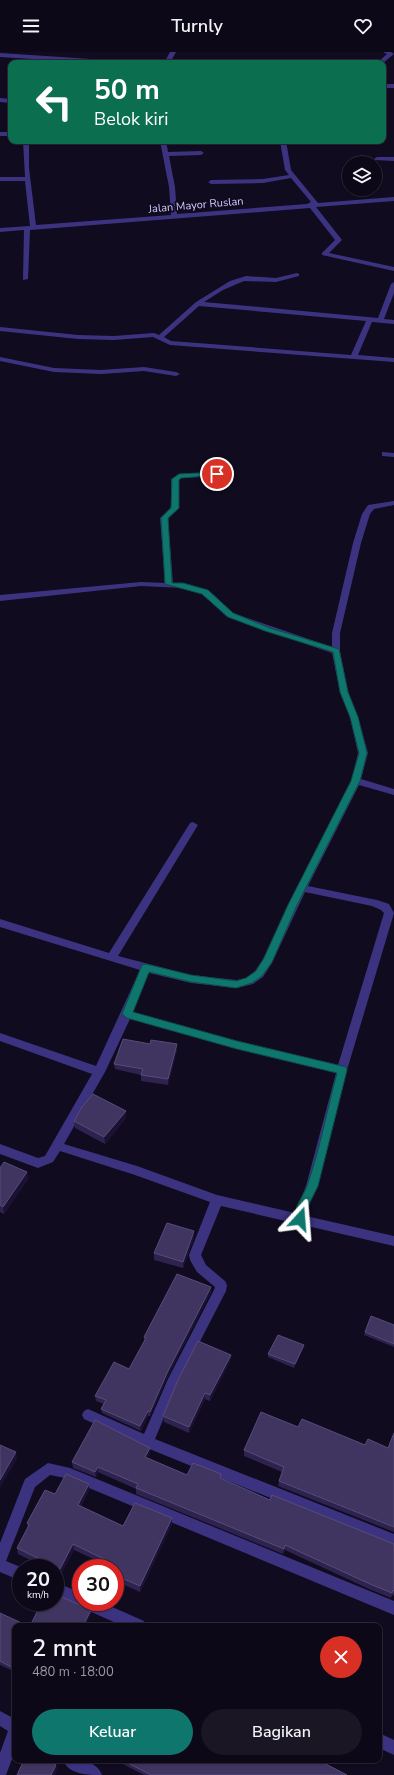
<!DOCTYPE html>
<html lang="id">
<meta charset="utf-8">
<style>
:root{--surface:#0c0817;--page:#1a1624;--text:#f1f3f6;--muted:#9a9aa1;--line:#2c2936;--accent:#0f766e}
body{margin:0;font-family:"Nunito Sans",sans-serif;background:var(--page);color:var(--text);height:100vh;display:flex;flex-direction:column;font-size:15px;white-space:nowrap}
*{box-sizing:border-box;margin:0}
p{font-size:13px;color:var(--muted)}
.icon{flex:none;width:22px;height:22px;fill:none;stroke:currentColor;stroke-width:2;stroke-linecap:round;stroke-linejoin:round}
.map{position:relative;flex:1;overflow:hidden}
.panel{position:absolute;left:12px;top:1571px;width:370px;height:140px;display:flex;flex-direction:column;background:var(--surface);border-radius:8px;box-shadow:0 1px 3px #0004,0 0 0 1px var(--line)}
.panel>*{flex:none}
.guide{position:absolute;left:8px;top:8px;width:378px;height:84px;border-radius:8px;box-shadow:0 1px 3px #0004,0 0 0 1px var(--line);background:#0b6e4f;color:#fff;overflow:hidden}
.tools{position:absolute;left:342px;top:104px;display:grid;gap:8px}
.tools a{display:grid;place-items:center;width:40px;height:40px;border-radius:50%;background:var(--surface);box-shadow:0 1px 3px #0004,0 0 0 1px var(--line);font-size:20px}
.speed{position:absolute;left:12px;top:1507px;display:flex;gap:8px;font-size:20px;font-weight:700;text-align:center}
.speed>*{display:grid;place-content:center;width:52px;height:52px;border-radius:50%;background:var(--surface);box-shadow:0 1px 3px #0004,0 0 0 1px var(--line);line-height:1}
.speed small{font-size:10px;font-weight:400}
.speed .limit{border:6px solid #d22;background:#fff;color:#111}
.pin{position:absolute;display:grid;place-items:center;width:34px;height:34px;color:#fff;margin:-17px;border:2px solid #fff;border-radius:50%;box-shadow:0 1px 4px #0007}
.me{position:absolute;width:44px;margin:-22px;rotate:19deg;stroke-linejoin:round;filter:drop-shadow(0 0 3px #0008)}
.turn{display:flex;align-items:center;gap:14px;height:84px;padding:0 20px;font-size:18px}
.turn .icon{width:52px;height:52px;stroke-width:2.5}
.turn b{display:block;font-size:28px;line-height:34px}
.round{display:grid;place-items:center;flex:none;width:42px;height:42px;border-radius:21px;background:var(--page)}
.head{display:flex;align-items:center;justify-content:space-between;height:68px;padding:0 20px}
h1{font-size:24px;font-weight:600;line-height:30px}
.primary-button{display:flex;gap:8px;margin-top:auto;padding:8px 20px}
.primary-button a{flex:1;height:46px;border-radius:24px;background:var(--accent);color:#fff;font-size:16px;font-weight:600;line-height:46px;text-align:center}
.primary-button a+a{background:var(--page);color:var(--text)}
header{display:flex;justify-content:space-between;align-items:center;height:52px;padding:0 20px;background:var(--surface);font-size:18px;font-weight:600}
.map>svg:first-child{display:block}
</style>
<header><svg class="icon" aria-label="menu" viewBox="0 0 24 24"><path d="M4 6h16M4 12h16M4 18h16"/></svg>Turnly<svg class="icon" aria-label="heart" viewBox="0 0 24 24"><path d="M12 20l-8-8c-3-5 5-10 8-4 3-6 11-1 8 4z"/></svg></header>
<div class="map">
<svg width="394" height="1723" viewBox="0 0 394 1723">
<rect width="100%" height="100%" fill="#100b1f"/>
<g fill="none" stroke-linecap="round" stroke-linejoin="round">
<g fill="#3c3380" fill-rule="evenodd">
<path d="M170,0h6l-6,11h-6z"/>
<path d="M383,0h8l3,2 -11,9h-6l10,-9z"/>
<path d="M0,1l122,8 3,2h-28l-97,-6z"/>
<rect x="383" y="32" width="11" height="4"/>
<path d="M0,46l11,1v4l-11,-1z"/>
<rect x="0" y="80" width="11" height="4"/>
<path d="M23,89h6v27l7,57 135,-10 -2,-28 -9,-46h6l2,11 33,-1 3,2 -3,2 -32,1 6,31 2,27 130,-10 4,-2 -20,-24 -28,5 -52,1 -3,-2 3,-2 52,-1 26,-4 -4,-5 -5,-29h6l5,29 27,33 76,-6v4l-78,6 26,33 -13,13 65,14v4l-72,-16v-2l13,-13 -25,-32 -280,22 -2,49 -5,1 1,-50 -24,2v-4l30,-2 -5,-45h-25v-4h25z"/>
<path d="M377,105h17v4l-19,-1 -1,-1z"/>
<path d="M297,221l2,1v2l-23,6 -32,-1 -21,9 -19,12 174,16 13,-34 3,-2v11l-10,26 10,1v4l-22,-2 -14,33 36,3v4l-224,-17 -17,-8 -39,3 -36,-1 -78,-8v-4l78,8 36,1 40,-3 5,2 37,-33 34,-21 16,-5 30,2zM199,254l167,15 -15,34 -180,-14 -7,-4z"/>
<path d="M0,305l54,11 47,2 43,-3 32,5 4,2 -4,2 -32,-5 -43,3 -47,-2 -54,-11z"/>
<path d="M382,400l12,1v4l-12,-1z"/>
<path d="M217,420h3v4l-39,2 -2,2v28l-11,11 5,64 10,1 25,6 25,23 99,34v-14l21,-90 9,-29 6,-9 26,-4v4l-20,4 -4,5 -9,29 -21,90v18l8,41 10,25 10,36 -7,26 33,10v6l-35,-10 -51,101 69,14 12,4 5,9 -47,157 -29,116 -10,22 -2,8 88,20v10l-173,-40 -20,49 5,10 19,16 2,4 -1,6 -49,95 -22,53 239,95v14l-252,-102 -58,-27 -2,-4 2,-4 4,-2 56,25 24,-55 46,-89 1,-3 -18,-15 -7,-12 -1,-5 21,-53 -75,-27 -75,-24 -7,11 -15,6 -38,-14v-10l38,14 7,-2 47,-82 -92,-33v-8l96,33 44,-96 -140,-43v-8l109,34 81,-130 3,-1 5,3 -80,131 73,19 46,5 9,-2 9,-7 8,-12 25,-54 63,-124 4,-15 3,-13 -8,-36 -10,-25 -8,-39 -105,-36 -25,-23 -19,-6 -42,-2 -141,15v-6l141,-13 24,1 -5,-65 11,-11v-28l8,-5zM305,840l67,14 9,4 3,3 -46,152 -101,-24 -104,-29 16,-39 42,10 46,5 16,-4 10,-7 9,-14zM130,967l107,30 99,24 -30,113 -11,27 -78,-18 -80,-29 -73,-22 41,-72z"/>
<path d="M48,1411l22,5 324,133v14l-329,-137 -15,-3 -15,12 -29,74 17,7h-2v13l-21,-9v-29l25,-64z"/>
<path d="M55,1530l26,11v9h20l43,19 2,5h-23l-68,-30z"/>
<path d="M0,1659l15,8v32l-9,24h-6v-22l8,-22 -8,-5z"/>
<path d="M379,1681l15,7v15l-15,-7z"/>
<path d="M63,1708c14,0 33,-1 39,15 -14,0 -33,0 -39,-15z"/>
</g>
</g>
<g fill="#2e234e">
<path d="M177,998l-9,35 -27,-4v-6l-26,-6 -1,-5z"/>
<path d="M126,1066l-21,26 -30,-16 -1,-7z"/>
<path d="M0,1116l27,4 1,7 -24,35 -4,-2z"/>
<path d="M194,1179v7l-11,30 -29,-8v-7z"/>
<path d="M211,1235v5l-44,86 -17,38h-2l-7,15 -39,-18 -1,-4 3,-5 -8,-3 -1,-5 34,-27 15,-27v-5z"/>
<path d="M394,1273v22l-30,-12 1,-3z"/>
<path d="M304,1293l-1,3 -9,20 -26,-11v-3z"/>
<path d="M231,1303l-1,6 -20,40 -5,-2 -16,34 -25,-11 -1,-6z"/>
<path d="M298,1375l67,18 23,3 6,-15v99l-116,-46 1,-5 3,-9 -38,-16v-6z"/>
<path d="M150,1401l-3,5 40,17 34,4 49,21 124,44v52l-2,-1 -1,3 -22,-9 -84,-39 -2,4 -147,-60v-5l-38,-17 -2,5 -23,-9 -1,-6z"/>
<path d="M89,1438l-8,16 42,20 49,-8v6l-32,68 -25,-11v-13l-11,-4 -30,-14 -13,24 -6,-2v-4h-8l-29,-14 -1,-6 11,-20 -1,-5 28,-29z"/>
<path d="M0,1561l15,13v46l-15,-7z"/>
<path d="M115,1708h203l29,15h-203z"/>
</g>
<g fill="#1b1233">
<path d="M177,992v6l-9,35v-6z"/>
<path d="M126,1059v7l-21,26 -1,-7z"/>
<path d="M27,1120l1,7 -24,35 -1,-7z"/>
<path d="M194,1179v7l-11,30v-6z"/>
<path d="M211,1235v5l-44,86 -17,38v-4l17,-39z"/>
<path d="M304,1293l-1,3 -9,20 1,-4z"/>
<path d="M231,1303l-1,6 -20,40v-6z"/>
<path d="M205,1341v6l-16,34v-6z"/>
<path d="M148,1359v5l-7,15 -1,-5z"/>
<path d="M150,1396v5l-5,10v-6z"/>
<path d="M16,1400l1,7 -17,29v-8z"/>
<path d="M98,1415v5l-2,5 -1,-5z"/>
<path d="M89,1432v6l-11,21v-6z"/>
<path d="M172,1466v6l-32,68v-6z"/>
<path d="M73,1492l1,6 -13,24 -1,-5z"/>
<path d="M285,1493v5l-2,4 1,-5z"/>
<path d="M91,1558v4l-6,12h-2z"/>
<path d="M56,1713l1,5 -2,5h-4z"/>
</g>
<g fill="#403461" stroke="#574c7a">
<path d="M123,987l27,5 1,-4 26,4 -9,35 -27,-4 2,-6 -29,-5z"/>
<path d="M93,1042l33,17 -22,26 -30,-16 8,-14z"/>
<path d="M4,1110l23,10 -24,35 -3,-2v-37z"/>
<path d="M167,1171l27,8 -11,31 -29,-9z"/>
<path d="M177,1222l34,13 -44,86 -17,39 -2,-1 -8,15 -39,-17 5,-9 -11,-4 19,-34 15,7 17,-31 -2,-1z"/>
<path d="M371,1264l23,9v19l-29,-12z"/>
<path d="M278,1283l26,10 -9,19 -27,-10z"/>
<path d="M198,1289l33,14 -21,40 -5,-2 -16,34 -26,-11 15,-36z"/>
<path d="M261,1360l37,15 4,-8 63,26 3,-6 20,9 6,-15v94l-115,-46 5,-14 -40,-17z"/>
<path d="M95,1368l55,28 -5,9 42,18 6,-12 28,11 -1,4 50,22 2,-5 122,49v47l-1,-1 -1,3 -22,-9 -85,-39 -1,4 -148,-61 2,-4 -40,-17 -3,5 -23,-10z"/>
<path d="M0,1393l16,7 -16,28z"/>
<path d="M66,1422l23,10 -11,21 45,21 12,-23 37,15 -32,68 -25,-11v-7h-13l4,-8 -33,-16 -13,25 -43,-21 12,-23 -2,-2 18,-33 10,4z"/>
<path d="M55,1542l36,16 -8,16h-53l12,-24h13z"/>
<path d="M0,1561l28,13h-13v43l-15,-8z"/>
<path d="M24,1708h22l10,5 -5,10h-34z"/>
<path d="M122,1708h196l29,15h-196z"/>
</g>
<path fill="#0f766e" stroke="#0a4d48" d="M217,420h2v3l-38,3 -2,2v28l-11,10 4,65h11l25,7 25,23 37,15 69,21 9,43 10,25 9,36 -7,28 -63,124 -25,57 -10,14 -10,7 -16,5 -45,-6 -42,-10 -16,40 104,29 109,26 1,3 -29,116 -11,22 -4,14h-7c-6,-11 8,-26 11,-36 13,-37 20,-76 30,-113l-100,-24 -110,-31 -5,-4 20,-49 4,-1 45,11 45,6 10,-3 10,-7 8,-13 24,-53 63,-124 8,-28 -9,-36 -10,-25 -7,-40 -68,-21 -37,-14 -26,-23 -37,-10 -4,-66 10,-10 1,-29 7,-5z"/>
<g text-anchor="middle" dominant-baseline="central" stroke-width="4" stroke-linejoin="round" paint-order="stroke">
<g font-size="11" fill="#d3c9ff" stroke="#100b1f">
<text transform="translate(196 153) rotate(-5)">Jalan Mayor Ruslan</text>
</g>
</g>
</svg>
<div class="tools">
<a><svg class="icon" aria-label="layers" viewBox="0 0 24 24"><path d="M12 4l9 5-9 5-9-5zM3 14l9 5 9-5"/></svg></a>
</div>
<div class="speed"><div>20<small>km/h</small></div><div class="limit">30</div></div>
<div class="pin" style="left:217px;top:422px;background:#d93025"><svg class="icon" aria-label="arrive" viewBox="0 0 24 24"><path d="M6 21V4h12l-3 4 3 4H6"/></svg></div>
<svg class="me" style="left:300px;top:1167px" viewBox="-20 -20 40 40"><path d="M0-17L14 15 0 8-14 15z" fill="#0f766e" stroke="#fff" stroke-width="4"/></svg>
<div class="guide">
<div class="turn"><svg class="icon" aria-label="left" viewBox="0 0 24 24"><path d="M17 20v-9H6M10 6l-5 5 5 5"/></svg><div><b>50 m</b>Belok kiri</div></div>
</div>
<section class="panel">
<div class="head"><div><h1>2 mnt</h1><p>480 m · 18:00</p></div><a class="round" style="background:#d93025;color:#fff"><svg class="icon" aria-label="close" viewBox="0 0 24 24"><path d="M6 6l12 12M18 6L6 18"/></svg></a></div>
<div class="primary-button"><a>Keluar</a><a>Bagikan</a></div>
</section>
</div>
